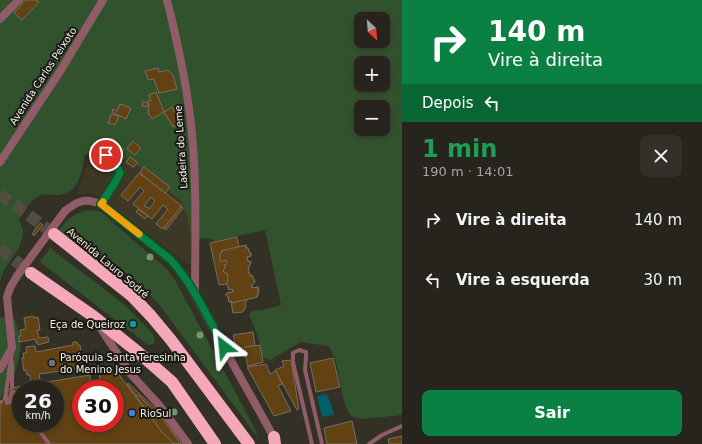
<!DOCTYPE html>
<html lang="pt">
<meta charset="utf-8">
<style>
:root{--surface:#26241c;--page:#323029;--text:#f1f3f6;--muted:#a4a4a3;--line:#42413b;--accent:#0b8043}
body{margin:0;font-family:"DejaVu Sans",sans-serif;background:var(--page);color:var(--text);height:100vh;display:flex;flex-direction:column;font-size:15px;white-space:nowrap}
*{box-sizing:border-box;margin:0}
p{font-size:13px;color:var(--muted)}
.icon{flex:none;width:22px;height:22px;fill:none;stroke:currentColor;stroke-width:2;stroke-linecap:round;stroke-linejoin:round}
.map{position:relative;flex:1;overflow:hidden}
.drawer{display:flex;flex-direction:column;background:var(--surface);width:300px}
.drawer>*{flex:none}
.guide{background:#0b8043;color:#fff;overflow:hidden}
.needle{width:26px;rotate:154deg}
.tools{position:absolute;left:354px;top:12px;display:grid;gap:8px}
.tools a{display:grid;place-items:center;width:36px;height:36px;border-radius:8px;background:var(--surface);box-shadow:0 2px 6px #0003,0 0 0 1px var(--line);font-size:20px}
.speed{position:absolute;left:12px;top:380px;display:flex;gap:8px;font-size:20px;font-weight:700;text-align:center}
.speed>*{display:grid;place-content:center;width:52px;height:52px;border-radius:50%;background:var(--surface);box-shadow:0 2px 6px #0003,0 0 0 1px var(--line);line-height:1}
.speed small{font-size:10px;font-weight:400}
.speed .limit{border:6px solid #d22;background:#fff;color:#111}
.pin{position:absolute;display:grid;place-items:center;width:34px;height:34px;color:#fff;margin:-17px;border:2px solid #fff;border-radius:50%;box-shadow:0 1px 4px #0007}
.me{position:absolute;width:44px;margin:-22px;rotate:331deg;stroke-linejoin:round;filter:drop-shadow(0 0 3px #0008)}
.turn{display:flex;align-items:center;gap:14px;height:84px;padding:0 20px;font-size:18px}
.turn .icon{width:52px;height:52px;stroke-width:2.5}
.turn b{display:block;font-size:28px;line-height:34px}
.then{display:flex;align-items:center;height:38px;padding:0 20px;background:#0003;gap:8px;font-size:15px}
.round{display:grid;place-items:center;flex:none;width:42px;height:42px;border-radius:8px;background:var(--page)}
.overview{display:flex;align-items:center;justify-content:space-between;height:68px;padding:0 20px}
h1{font-size:24px;font-weight:800;line-height:30px;color:#1e9e55}
.primary-button{display:flex;gap:8px;margin-top:auto;padding:8px 20px}
.primary-button a{flex:1;height:46px;border-radius:8px;background:var(--accent);color:#fff;font-size:16px;font-weight:800;line-height:46px;text-align:center}
ul{padding:0;list-style:none}
li{display:flex;align-items:center;gap:12px;height:60px;padding:0 20px}
li div{flex:1}
li b{display:block;font-size:15px}
li em{font-style:normal}
main{display:flex;flex:1;min-height:0}
.map>svg:first-child{display:block}
</style>
<main>
<div class="map">
<svg width="402" height="444" viewBox="0 0 402 444">
<rect width="100%" height="100%" fill="#333025"/>
<path fill="#3d3726" d="M105,123l89,26 -3,115h-4l-87,-67 -12,-4 -12,2z"/>
<g fill="#32522d" fill-rule="evenodd">
<path d="M0,0h402v415l-39,4 -12,-3c-14,-21 -8,-50 -23,-70l-27,-4 -31,18 -8,-3 -3,-17 -10,-26 4,-3 14,-2 14,-4 -16,-75 -50,11c-7,-5 -16,0 -24,-5l-4,-22 -6,-13 -45,-37 -10,-6 -9,1 -16,-8h-8l-9,5c-1,16 -6,37 -25,39 -6,1 -13,-2 -18,0 -11,4 -17,17 -22,25l4,10 -1,9 -4,11 -13,18 -5,13zM361,19h22v22h-22zM361,63h22v22h-22zM361,107h22v22h-22z"/>
<path d="M89,210l12,2 66,57 8,11 80,149 3,9 -97,-131 -17,-19 -17,-14 -68,-44c10,-12 14,-17 30,-20z"/>
<path d="M50,248l75,57 28,29 2,5 -1,4 -4,2h-2l-108,-83z"/>
<path d="M12,315l3,6 6,17 -1,14 -6,25 -7,9 -7,13v-83l1,2z"/>
</g>
<path fill="#025e68" d="M327,394c2,7 6,13 7,21l-12,2 -5,-21z"/>
<g fill="#624213" stroke="#776e64" fill-rule="evenodd">
<path d="M26,0h11l2,2 -17,18 -8,-7z"/>
<path d="M158,68l1,4 9,-2 5,5 4,14 -18,4 -5,-14 -6,1 -3,-9z"/>
<path d="M156,92l8,20 -12,7 -4,-6 1,-10h-1l-1,4 -5,-1 1,-5 4,2 1,-2h3l-2,-6z"/>
<path d="M120,104l11,4 -5,11 -14,-7 1,-3 4,2z"/>
<path d="M172,107l9,15 -8,5 -9,-15z"/>
<path d="M111,114l8,2 -4,9 -7,-2z"/>
<path d="M110,138l4,1 1,4 9,7 -7,7 -11,-10 -2,3 -3,-3z"/>
<path d="M133,141l8,7 -6,7 -8,-6z"/>
<path d="M130,157l8,6 -5,4 -7,-5z"/>
<path d="M144,167l26,20 -5,6 -24,-19 1,-1 -2,-1z"/>
<path d="M139,173l43,33 -19,23 -7,-5 12,-15 -5,-4 -11,14 -19,-15 11,-13 -4,-4 -12,14 -7,-6zM151,197l4,4 -6,8v-1l-5,-2z"/>
<path d="M181,207l2,1 -17,22 -2,-2z"/>
<path d="M138,209l10,7 -3,3 -9,-7z"/>
<path d="M40,223l3,2 -9,11 -2,-2z"/>
<path d="M237,237l2,10 7,-2v3h2l1,4 2,1v3l-4,1 1,4 3,1 -3,7 2,7 2,-1 3,7 -3,3v3l6,-1 1,2 -2,8 -9,2 -3,4 1,3 -3,6 -10,1 -2,-12 -2,1 -1,-5 -2,-2 1,-2 6,-1 -1,-3 -3,1 -1,-4 -2,-2 -7,1 -9,-42z"/>
<path d="M246,245v3h2l1,4 2,2v2l-4,1 1,4 3,1 -3,7 2,7 2,-1 3,7 -3,3v3l6,-1v8l-2,1 1,1 -25,6 -1,-2 -2,1 -1,-5 -2,-2 1,-2 6,-1 -1,-3 -3,1 -1,-4 -2,-2 2,-3 -1,-8h-2l-2,-2 2,-3 -1,-3 3,-1 -1,-4 -6,2v-8l2,-1 -1,-2z"/>
<path d="M33,316l1,2 4,-1 2,13h-3l2,8 9,-1 1,5 -11,3v-2h-2v-4l-17,3v-6h2l-1,-6 6,-1 -2,-11z"/>
<path d="M253,332l2,14 -19,2 -3,-13z"/>
<path d="M73,342h4l1,3h2l3,23 -44,6 1,5 -9,2 -1,-6h-3l-1,-5 -2,1 -2,-13h2l-1,-5h4l-1,-6 9,-1 1,6 37,-7z"/>
<path d="M260,345l3,17 -15,4 -4,-15h2l-1,-4z"/>
<path d="M333,358l7,29 -24,5 -6,-29z"/>
<path d="M291,360l8,49 -2,1 -22,-40 9,-4 -2,-5z"/>
<path d="M266,364l4,10 6,-3 6,13 -4,2 13,25 -17,5 -27,-49z"/>
<path d="M117,372l45,60 11,11h1l1,1h-175v-40l10,-16 80,-13v7l9,1 1,-9zM21,389h34v34h-34zM81,389h34v34h-34z"/>
<path d="M128,383l32,30 24,31h-3l-9,-13 -16,-18 -18,-18 -2,1 -9,-12z"/>
<path d="M138,395l27,27 16,22 -8,-1 -11,-11 -26,-36z"/>
<path d="M352,421l5,23h-30l-3,-16z"/>
<path d="M402,436v8h-13l-1,-5z"/>
</g>
<g fill="none" stroke-linecap="round" stroke-linejoin="round">
<g stroke="#504d42" stroke-width="12" stroke-dasharray="12 6" stroke-linecap="butt">
<path d="M0,194l54,40"/>
<path d="M0,249l31,24"/>
</g>
<g stroke="#8f5c68" stroke-width="4">
<path d="M102,204l14,-23 4,-8 -2,-5 -12,-13"/>
<path d="M12,388v-26"/>
<path d="M6,397l1,6 11,-3 -1,-5"/>
<path d="M5,399l7,-47"/>
<path d="M0,402h1"/>
<path d="M9,402l3,-10 5,1v2"/>
<path d="M34,423l15,21"/>
<path d="M312,444l-19,-82v-9l6,-3 7,2v5l-1,13 17,74"/>
<path d="M369,444l13,-9 20,-9"/>
</g>
<g stroke="#8f5c68" stroke-width="8">
<path d="M167,0c11,44 21,89 25,134 5,53 3,107 3,161"/>
<path d="M0,19l19,-19"/>
<path d="M0,162l59,-89 44,-73"/>
<path d="M98,324l32,49 29,32 29,39"/>
<path d="M0,369l12,-21 -5,-51 3,-9 7,-12 48,-65c14,-11 20,-13 36,-7l70,57 13,15 11,20 81,145"/>
</g>
<g stroke="#f4a8b9" stroke-width="12">
<path d="M54,234l78,62 19,20 20,24 78,104"/>
<path d="M31,273l62,43 46,37 33,29 43,62"/>
<path d="M274,437l1,7"/>
</g>
</g>
<g fill="#759868">
<circle cx="150" cy="257" r="3.5"/>
<circle cx="200" cy="335" r="3.5"/>
<circle cx="174" cy="412" r="3.5"/>
</g>
<g fill="none" stroke-linecap="round" stroke-linejoin="round">
<g stroke="#07532c" stroke-width="10">
<path id="route" d="M106,155l12,13 2,5 -4,8 -15,23 70,56c22,25 37,58 53,87"/>
</g>
<use href="#route" stroke="#0b8043" stroke-width="7"/>
<path stroke="#f59e0b" stroke-width="7" d="M103,202l-2,2 38,30"/>
</g>
<circle fill="#0f9aa8" stroke="#191813" stroke-width="1.5" cx="133" cy="324" r="4"/>
<circle fill="#6b7280" stroke="#191813" stroke-width="1.5" cx="52" cy="363" r="4"/>
<circle fill="#3f7fe0" stroke="#191813" stroke-width="1.5" cx="132" cy="413" r="4"/>
<g text-anchor="middle" dominant-baseline="central" stroke-width="4" stroke-linejoin="round" paint-order="stroke">
<g font-size="10" fill="#f3f0e9" stroke="#191813">
<text transform="translate(43 76) rotate(-57)">Avenida Carlos Peixoto</text>
<text transform="translate(181 147) rotate(-94)">Ladeira do Leme</text>
<text transform="translate(108 263) rotate(40)">Avenida Lauro Sodré</text>
</g>
<g font-size="10" fill="#f3f0e9" stroke="#191813" text-anchor="start">
<text x="125" y="324" text-anchor="end">Eça de Queiroz</text>
<text x="60" y="357">Paróquia Santa Teresinha<tspan x="60" dy="12">do Menino Jesus</tspan></text>
<text x="140" y="413">RioSul</text>
</g>
</g>
</svg>
<div class="tools">
<a><svg class="needle" viewBox="-14 -14 28 28"><path d="M0-13l5 13h-10z" fill="#e53935"/><path d="M0 13l5-13h-10z" fill="#a4a4a3"/></svg></a>
<a>+</a>
<a>−</a>
</div>
<div class="speed"><div>26<small>km/h</small></div><div class="limit">30</div></div>
<div class="pin" style="left:106px;top:155px;background:#d93025"><svg class="icon" aria-label="arrive" viewBox="0 0 24 24"><path d="M6 21V4h12l-3 4 3 4H6"/></svg></div>
<svg class="me" style="left:224px;top:347px" viewBox="-20 -20 40 40"><path d="M0-17L14 15 0 8-14 15z" fill="#0b8043" stroke="#fff" stroke-width="4"/></svg>
</div>
<section class="drawer">
<div class="guide">
<div class="turn"><svg class="icon" aria-label="right" viewBox="0 0 24 24"><path d="M7 20v-9h11M14 6l5 5-5 5"/></svg><div><b>140 m</b>Vire à direita</div></div>
<div class="then">Depois<svg class="icon" aria-label="left" viewBox="0 0 24 24"><path d="M17 20v-9H6M10 6l-5 5 5 5"/></svg></div>
</div>
<div class="overview"><div><h1>1 min</h1><p>190 m · 14:01</p></div><a class="round"><svg class="icon" aria-label="close" viewBox="0 0 24 24"><path d="M6 6l12 12M18 6L6 18"/></svg></a></div>
<ul>
<li><svg class="icon" aria-label="right" viewBox="0 0 24 24"><path d="M7 20v-9h11M14 6l5 5-5 5"/></svg><div><b>Vire à direita</b></div><em>140 m</em></li>
<li><svg class="icon" aria-label="left" viewBox="0 0 24 24"><path d="M17 20v-9H6M10 6l-5 5 5 5"/></svg><div><b>Vire à esquerda</b></div><em>30 m</em></li>
</ul>
<div class="primary-button"><a>Sair</a></div>
</section>
</main>
